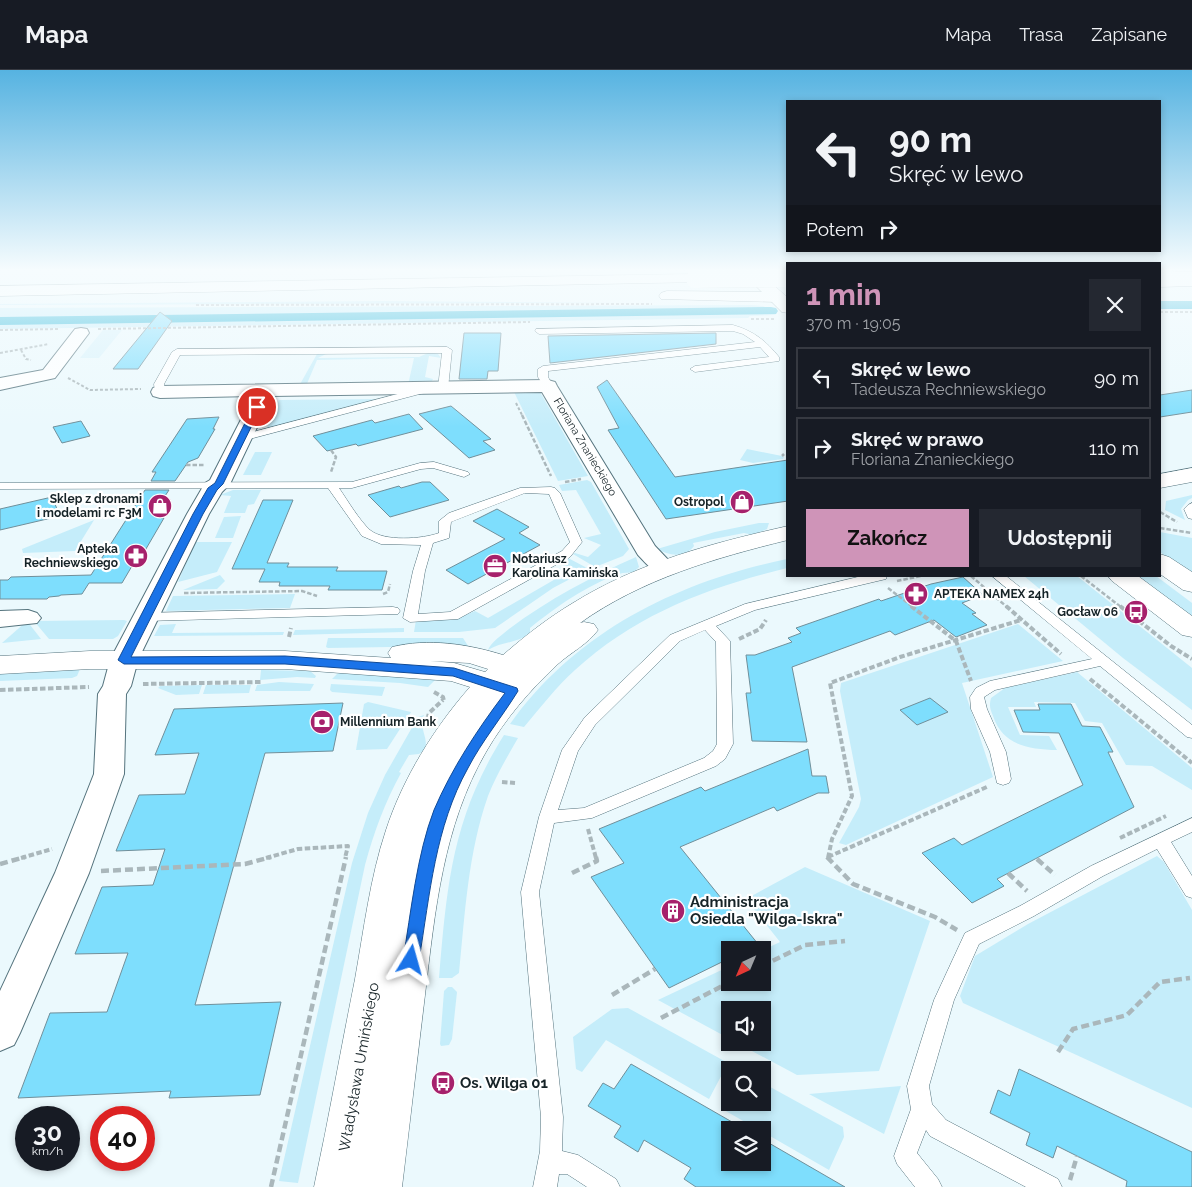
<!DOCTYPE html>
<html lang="pl">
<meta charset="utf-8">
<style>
:root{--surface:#171b24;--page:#242831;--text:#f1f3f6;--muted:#9ea1a6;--line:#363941;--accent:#cf94b8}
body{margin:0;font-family:Raleway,sans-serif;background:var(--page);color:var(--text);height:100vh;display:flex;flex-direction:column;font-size:19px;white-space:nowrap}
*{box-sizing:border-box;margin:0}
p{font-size:16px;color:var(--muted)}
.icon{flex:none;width:28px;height:28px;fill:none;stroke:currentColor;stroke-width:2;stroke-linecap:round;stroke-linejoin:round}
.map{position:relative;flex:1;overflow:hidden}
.side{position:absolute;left:786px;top:192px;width:375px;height:315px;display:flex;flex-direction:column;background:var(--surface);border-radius:0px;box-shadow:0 2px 8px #0003}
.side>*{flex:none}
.hud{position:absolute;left:786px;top:30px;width:375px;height:152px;border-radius:0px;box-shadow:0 2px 8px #0003;background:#171b24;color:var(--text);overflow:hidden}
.needle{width:32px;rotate:224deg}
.fabs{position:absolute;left:721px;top:871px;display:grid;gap:10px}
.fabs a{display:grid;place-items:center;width:50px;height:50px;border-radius:0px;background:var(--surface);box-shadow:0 2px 8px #0003;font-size:25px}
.speed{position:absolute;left:15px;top:1036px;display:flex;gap:10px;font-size:25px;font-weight:700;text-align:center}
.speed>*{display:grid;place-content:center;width:65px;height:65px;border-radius:50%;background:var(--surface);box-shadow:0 2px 8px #0003;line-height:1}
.speed small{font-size:12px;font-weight:400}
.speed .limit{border:8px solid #d22;background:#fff;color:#111}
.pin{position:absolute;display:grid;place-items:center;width:42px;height:42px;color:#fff;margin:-21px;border:2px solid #fff;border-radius:50%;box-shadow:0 1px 5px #0007}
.me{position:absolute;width:55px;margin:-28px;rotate:8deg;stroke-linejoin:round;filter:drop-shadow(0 0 4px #0008)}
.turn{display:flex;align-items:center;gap:18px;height:105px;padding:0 20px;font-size:22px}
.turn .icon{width:65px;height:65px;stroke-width:2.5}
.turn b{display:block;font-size:35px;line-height:42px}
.then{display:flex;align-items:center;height:48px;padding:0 20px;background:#0003;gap:10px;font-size:19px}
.round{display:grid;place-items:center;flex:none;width:52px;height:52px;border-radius:0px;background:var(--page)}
.overview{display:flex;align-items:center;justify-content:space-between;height:85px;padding:0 20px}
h1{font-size:30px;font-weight:700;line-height:38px;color:var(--accent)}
.action{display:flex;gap:10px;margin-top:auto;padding:10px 20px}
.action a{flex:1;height:58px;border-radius:0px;background:var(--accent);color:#111;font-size:20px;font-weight:700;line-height:58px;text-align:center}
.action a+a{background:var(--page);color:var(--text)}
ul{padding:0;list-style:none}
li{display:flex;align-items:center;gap:15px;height:62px;margin:0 10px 8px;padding:0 10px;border:2px solid var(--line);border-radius:0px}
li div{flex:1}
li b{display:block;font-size:19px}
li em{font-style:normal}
header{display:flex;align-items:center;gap:30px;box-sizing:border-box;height:70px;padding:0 25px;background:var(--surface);border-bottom:1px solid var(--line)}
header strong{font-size:24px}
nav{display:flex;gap:28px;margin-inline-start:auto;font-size:18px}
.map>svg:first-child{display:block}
</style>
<header>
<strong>Mapa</strong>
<nav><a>Mapa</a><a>Trasa</a><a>Zapisane</a></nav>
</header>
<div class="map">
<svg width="1192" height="1117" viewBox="0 0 1192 1117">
<rect width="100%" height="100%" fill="#ebf9fd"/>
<path fill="#d8f2fb" d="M103,260h19l-23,28h-19z"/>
<g fill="#c5edfa">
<path d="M383,231l240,2 -623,2v-1z"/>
<path d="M752,235l11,1 6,3 -769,10v-11z"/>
<path d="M773,242l3,3 -26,1 -2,2 -748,11v-5z"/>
<path d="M430,282l8,2 3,4 -12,-2 -4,21 8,2 -3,6h-22l6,-27 -97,2 -11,26h-7l18,-32h9l-8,4 101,-1z"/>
<path d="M536,321l4,1 48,84 -30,5 -44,-89z"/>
<path d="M382,329l-115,29 12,-28z"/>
<path d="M747,379l35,7 2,1 -1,2 -30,4 -13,-3z"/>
<path d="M255,382h17l-11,23h-18z"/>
<path d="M587,410l4,2 38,67 -6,7 -28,11 -22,-13 2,-1 13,4 13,-12 -17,-7 17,-4 -25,-44 -14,1 -3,-6z"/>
<path d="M233,420h28l-7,14 -6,1 -3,8h-21l7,-17 -11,-1z"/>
<path d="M1192,425v3l-4,2 -7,9 4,11 -20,-10 1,-9z"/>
<path d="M241,446l-8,22h-18l9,-21z"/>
<path d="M94,450l-19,31 -52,2 -1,-4z"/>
<path d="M759,453h10l-2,6 -14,6 -9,-2 -51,10 1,3c-9,12 -25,10 -37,3l58,-17z"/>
<path d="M1160,462l32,6v37l-32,-23z"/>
<path d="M195,472h37l-15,30 -39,10z"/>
<path d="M636,487l3,10 -5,5c-5,1 -10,0 -15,2 -32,11 -63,33 -89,54v6c-13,9 -29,8 -42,16 3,-8 14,-15 21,-21 40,-30 82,-52 127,-72z"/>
<path d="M568,488l21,11 -36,19 -58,40 -36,4h-45l2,-12 40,-1 19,-8 13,7 83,-48 -12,-7z"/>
<path d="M787,489v9c-78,19 -151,46 -212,102 -19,17 -34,37 -51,57l-14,-3c66,-93 169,-143 277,-165z"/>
<path d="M220,505l5,6 -8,8 -34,1z"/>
<path d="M1024,506h53l115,92v42l-69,-52z"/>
<path d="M1136,506h20l36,27v15z"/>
<path d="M295,524l-5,14 -124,3 7,-15z"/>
<path d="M124,550l3,1 -9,15 -5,3h-64l-15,-18z"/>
<path d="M27,551l14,18 -39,4z"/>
<path d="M176,554l-4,9 112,-1 -1,3 -129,1 6,-11z"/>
<path d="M1018,554l45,37 -101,22 31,94 -147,68 -7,-2 20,-36 2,-8 -21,-108 1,-8z"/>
<path d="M404,558v4l-111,3 2,-5z"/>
<path d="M328,568h135l7,11 -17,-3 -125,2 -2,-1z"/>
<path d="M80,599l-3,7 -5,2 -72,3v-8z"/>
<path d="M261,600l49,1 6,5 -1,2 -18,-1 -37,3z"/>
<path d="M343,602l96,4 -11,11 -28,-4 -68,-4 5,-5z"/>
<path d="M1077,602l115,96v22l-40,-24 -26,-1 -24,-42 -17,-2 -10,-18 -41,-1 2,5h-28l12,28 29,1 8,14c-28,-1 -54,-4 -64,-34 -3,-7 -4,-11 -2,-18l14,-10z"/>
<path d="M279,612l35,2 -4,7h-55l2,-6z"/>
<path d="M331,614l54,3 -3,9 -50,-4 -2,-2z"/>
<path d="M202,615l-3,9 -23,1 -18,-7 2,-2z"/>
<path d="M206,615h45l-2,8 -46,1z"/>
<path d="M368,632l43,10 -24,37 -31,1 8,-46z"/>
<path d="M424,645c-7,16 11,29 -5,39l-10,1 -10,17 2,1c-16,29 -27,59 -36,92l-67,318 -19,-2 73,-318 16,-50 17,-38 33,-58z"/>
<path d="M504,665l14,3c-11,19 -22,38 -30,58 -20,57 -23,118 -29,177l-7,5h-13c8,-94 13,-160 65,-243z"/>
<path d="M1157,786l7,6 28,48v198l-229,-105 -3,-7 15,-40 53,-32z"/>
<path d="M805,797l125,54 -51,150 -82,4 -60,-32 25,-1v-32h-32v29l-72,-39 72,-34v16h32l1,-32 17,-8 -34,-43z"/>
<path d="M448,917h4l5,5 -5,47 -3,6 -8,1 -1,-2 4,-53z"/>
<path d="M628,938l100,55 -19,36 -103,-59 -24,32 -6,-3 -3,-32 39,-28z"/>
<path d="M763,1013l80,44 1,10 -15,33 -66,-38 -1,-2h-3l-35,-20 6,-11v3h32z"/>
<path d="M901,1016l-17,48 -75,-40z"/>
</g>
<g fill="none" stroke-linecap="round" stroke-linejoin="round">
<g fill="#1cb2d7" fill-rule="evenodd">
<rect x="1160" y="231" width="32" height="8"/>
<path d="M771,237l5,1 2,3 -2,3 -776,11v-8z"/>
</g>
</g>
<g fill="#7edefd" stroke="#708f9a">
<path d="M160,242l12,9 -34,48h-25z"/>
<path d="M464,263h37l-3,38h-10l-1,8h-28z"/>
<path d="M716,263v11l-166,19 -2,-27z"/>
<path d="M607,310l68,97 113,-17v41l-122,18 -58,-89 11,-2 -22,-41z"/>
<path d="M1192,320v22l-32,5v-22z"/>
<path d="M451,336l40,33 -8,2 12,9 -26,8 -50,-44z"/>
<path d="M409,344l14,15 -65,17 -2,-2 -29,7 -14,-15 59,-16 3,3z"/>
<path d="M219,347l-6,12h2l-17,29 -10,4 -13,19h-24l5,-9h-4l35,-53z"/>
<path d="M81,351l9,15 -28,7 -9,-16z"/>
<path d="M422,412h8l19,18 -59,17 -22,-22 31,-9 2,2z"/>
<path d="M145,420h24l-8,12h9l-9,16h3l-28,48h-4l-10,17h-33l-7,11 -21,1 -2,1 -10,1 -2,2h-47v-19h8l3,-3 80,-2z"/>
<path d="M52,427l8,19 -60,14v-21z"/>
<path d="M263,430h30l-26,63h22l-2,4h51l-2,4h51l-5,19h-54l2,-4h-51l1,-4h-21l6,-13h-33z"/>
<path d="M497,439l32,18 -10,6 21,12 -72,39 -22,-14 59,-31 -32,-18z"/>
<path d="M963,507l20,18 -21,8 14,10 -4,1 15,11 -31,12 -22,-17 -39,15 -5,-4 -98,36 15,75 -55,-1 -6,-48h5l-5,-38h9l37,-13 -4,-4 13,-5 -5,-5 83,-29 2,2 50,-17z"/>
<path d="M930,628l18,14 -31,13 -17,-15z"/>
<path d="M343,633l-10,48 -68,2 -70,252 86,-3 -21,93 -91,3 2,-7 -153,7 32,-85 57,-1 21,-59 -53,1 27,-67 51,-2 12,-36 -49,2 23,-56 46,-1 14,-41 -44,2 19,-46z"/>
<path d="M1038,634h33l11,22 18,1 13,25h-5l26,55 -137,72 7,7 -32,17 -50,-50 32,-15 8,7 121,-60 -24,-52 -36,-1 -9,-22h26z"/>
<path d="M808,679l4,27h14l3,17h-11l-41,18 -3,-4 -94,40 78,97 -11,6h-17v8l-61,30 -78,-111 33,-14 -25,-34 102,-42 4,4z"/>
<path d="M631,994l115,66h-16v32h32v-23l83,48h-149l-12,-8 7,-11 -47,-28 -6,12 -24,-15 7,-11 -33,-20 15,-23 11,6z"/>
<path d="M1019,999l173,83v35h-66l1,-6 -70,-35 -4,12 -27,-13 4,-12 -40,-20 8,-23 12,6z"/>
</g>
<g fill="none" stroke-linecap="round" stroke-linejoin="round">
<g stroke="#54737d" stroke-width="1">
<g id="lane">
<path d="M733,255c21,6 33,16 46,32v4l-84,11 -5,-3 5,-3 74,-9 -9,-10 -212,24v6l5,9 -5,3 -3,-1 -7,-11v-8l5,-3 212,-24 -12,-8 -10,-3 -194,3 -4,-3 1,-2z"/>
<path d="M447,277l5,3 -4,38 -5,3 -5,-3 4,-35 -262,2 -16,29 1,8 -5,3 -5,-3 -1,-8 18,-32 5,-3z"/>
<path d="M428,316l5,3 -2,2 -189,50 -5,-3 1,-2z"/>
<path d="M434,392l34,10 2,2 -6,3 -31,-9 -12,1 -69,19h-13c9,13 20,32 31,42 14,12 53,9 69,3v-12l10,-8 71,-25 31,-1 4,1 5,5 22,49 -12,15 -112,62 -48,3 -7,-4 10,-47 8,-26 -40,-1 -19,-8 -34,-48 -328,1v-6l352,-1 68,-19zM525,423l24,1 21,48 -8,9 -112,61 -32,2 7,-43 8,-28 16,-5 2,-16z"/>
<path d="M1192,433v16l-4,-1 -4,-9 4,-4z"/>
<path d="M862,506h25l-1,3 -131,31 -39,16 14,15 3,103 -8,15 -9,7 -124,52 -38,5 -15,69 24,225 -1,34 16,4 38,24 4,8h-33l-20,-13h-8l-2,13h-24l7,-36 1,-34 -20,-225 18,-75 23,-67 23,-33 85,-82 75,-31zM705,560l11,12 1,102 -4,7 -9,7 -120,50 -26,2 20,-59 17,-26 85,-84z"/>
<path d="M992,506h14l186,149v13l-5,-1 -87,-71 -105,24 -11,7 3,12 19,43 5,27 -2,4 -6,2 -6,-2 -7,-31 -19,-43 -1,-12 6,-9 14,-7 102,-22z"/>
<path d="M393,537l5,1 2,3 -2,3 -253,7 -7,-4 7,-4z"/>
<path d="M1192,748v14l-21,10 21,34v22l-6,-2 -29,-47 -54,27 -69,40 -55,28 -25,56 -25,86 3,18 14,16 112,59 4,8h-36l-96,-51 -4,-6 -9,23 21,26 4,8h-27l-18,-23 -3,-8 17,-47 -4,-23 27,-86 31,-67 55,-27 71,-40z"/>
</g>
</g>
<g stroke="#54737d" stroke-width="2">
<g id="street">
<path d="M81,258l6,1 2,4 -34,45 -55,12v-12l43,-8 32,-41z"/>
<path d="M548,310l7,2 2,4 98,160 21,22 -3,5c-18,4 -24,-7 -35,-18l-96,-163 -270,4 -42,88 -8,8 -13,22 -71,146 -7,26 -5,8 -2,80 -35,99 -69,160 -6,12 -14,6v-60l55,-118 39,-99 4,-80 5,-8 7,-26 77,-146 18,-31 5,-3 43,-84 -93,2 -7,-2 -2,-4 2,-4 7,-2z"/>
<path d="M28,540l9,3 4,5 -4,5 -37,4v-16z"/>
</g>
</g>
<g stroke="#54737d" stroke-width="1">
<g id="secondary">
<path d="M741,201h17l30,27v15l-6,-1z"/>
<path d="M1192,206v10l-32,1v-10z"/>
<path d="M1192,398v14l-32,6v-14z"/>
<path d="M788,456v14c-73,18 -146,39 -208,83l4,-1 10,2 4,6c-10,14 -28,23 -40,34 -28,26 -53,55 -72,88 -43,74 -51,159 -61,243 -8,64 -15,128 -23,192h-88c15,-69 27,-139 41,-208 9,-50 15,-101 31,-149 17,-52 48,-102 84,-143l-19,-6 -166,-12h-195l-90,5v-18l90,-5h195l106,7 -3,-5 4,-6c36,-9 76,-3 111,8 22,-19 45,-37 70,-52 66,-41 140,-60 215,-77zM430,591l39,2 19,6 -3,3 -31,-9z"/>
<path d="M1160,484l9,3 23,15v20l-9,-2 -23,-16z"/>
<path d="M1108,506h30l54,40v21l-10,-2 -70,-54z"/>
</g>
</g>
<g stroke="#54737d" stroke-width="1">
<g id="primary">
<path d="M1160,201l32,1v10l-32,-1z"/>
<path d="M695,204l6,2 2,3 -2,3 -701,14v-10z"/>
<path d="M667,221l110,1 6,2 2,3 -2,3 -6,2 -116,-3 -2,-3 2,-3z"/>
</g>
</g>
<g stroke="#aab7bb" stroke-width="2" stroke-dasharray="3 2" stroke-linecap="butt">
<path d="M196,235l456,-1"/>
<path d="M1160,242h32"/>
<path d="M751,249h24"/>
<path d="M98,259l432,-7"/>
<path d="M0,260l60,-1"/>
<path d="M21,280l5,9 5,1"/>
<path d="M0,283l49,-9"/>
<path d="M68,308l22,12 51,-1"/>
<path d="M516,333l7,14"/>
</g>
<g stroke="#aab7bb" stroke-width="2.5" stroke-dasharray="4.5 2" stroke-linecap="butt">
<path d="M522,345l29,61"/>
<path d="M331,380l5,7 -5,15"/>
<path d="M782,386l2,-2"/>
<path d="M186,395h19"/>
<path d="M565,412l16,-3"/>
<path d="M1160,442l17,10"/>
<path d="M1160,458l32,5"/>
<path d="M971,506l36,31"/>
<path d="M1081,506l40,31"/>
<path d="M897,511l24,-5"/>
<path d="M888,518l25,19"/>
<path d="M184,523l118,-2 15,5"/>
<path d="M383,524l5,-2 2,-8"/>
</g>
<g stroke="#aab7bb" stroke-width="4" stroke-dasharray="5.5 2.5" stroke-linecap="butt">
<path d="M911,536l45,35 15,40"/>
<path d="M1006,536l55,48"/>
<path d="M1120,536l51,40 21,13"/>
<path d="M289,567l2,-9"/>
<path d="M739,569l21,-10 6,-9"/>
<path d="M1090,609l102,84"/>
<path d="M143,614l119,-2"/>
<path d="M0,620l89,-3"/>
<path d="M434,622l9,5 1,4"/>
<path d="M425,657l4,-14 14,-13"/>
<path d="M502,712l13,1"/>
<path d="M588,759l8,29"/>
<path d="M1120,768l46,-22"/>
<path d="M828,787l161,-71"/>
<path d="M21,788l31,-9"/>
<path d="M266,788l32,-9 50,-3 -3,12"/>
<path d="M828,788l4,-19 20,-43 -22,-113 70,-26 121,-37"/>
</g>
<g stroke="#aab7bb" stroke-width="4.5" stroke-dasharray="8 4" stroke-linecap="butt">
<path d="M827,787l26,27 82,33 22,13"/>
<path d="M1037,789l18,16"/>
<path d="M0,794l25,-7"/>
<path d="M101,801l144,-7 26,-7"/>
<path d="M572,803l25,-12 -1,-4"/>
<path d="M1008,803l19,18"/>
<path d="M762,896l43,-21 40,-4"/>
<path d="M612,925l43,-26"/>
<path d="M661,948l69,-36"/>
<path d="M1058,982l15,-23 54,-14 33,-33 30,-4"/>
<path d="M1070,1110l7,-24"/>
<path d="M271,1117l75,-330"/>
</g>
<use href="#lane" fill="#fff" fill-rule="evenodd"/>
<use href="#street" fill="#fff" fill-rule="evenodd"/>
<use href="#secondary" fill="#fff" fill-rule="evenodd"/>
<use href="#primary" fill="#fff" fill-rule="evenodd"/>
<g stroke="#54737d" stroke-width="18" stroke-linecap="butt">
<path id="primary-bridge" d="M695,209l93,-1"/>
</g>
<use href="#primary-bridge" stroke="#fff" stroke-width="18"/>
</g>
<linearGradient id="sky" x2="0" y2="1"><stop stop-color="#56b3e1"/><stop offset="0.56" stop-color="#f6fcfe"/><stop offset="1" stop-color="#f6fcfe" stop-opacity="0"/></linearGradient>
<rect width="1192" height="357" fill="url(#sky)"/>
<path fill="#1a73e8" stroke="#114b97" d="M254,335l7,2 -38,77 -6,6 -14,24 -72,143 154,-1 169,12 63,20 1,3c-16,26 -36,50 -50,77 -33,59 -38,126 -49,192l-3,4 -5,2 -6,-2 -2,-4c8,-48 14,-106 31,-150 18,-42 43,-80 71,-117l-52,-17 -168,-12h-161l-6,-4 75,-146 15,-26 7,-5z"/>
<defs>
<g id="shop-disc" transform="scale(1.25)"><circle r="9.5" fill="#a6216c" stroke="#fff"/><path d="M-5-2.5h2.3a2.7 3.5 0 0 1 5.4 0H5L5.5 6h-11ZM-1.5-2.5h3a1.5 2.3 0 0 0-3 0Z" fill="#fff"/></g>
<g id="pharmacy-disc" transform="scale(1.25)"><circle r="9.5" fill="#a6216c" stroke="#fff"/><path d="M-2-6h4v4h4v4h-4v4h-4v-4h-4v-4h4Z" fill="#fff"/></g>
<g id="office-disc" transform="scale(1.25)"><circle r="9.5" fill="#a6216c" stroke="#fff"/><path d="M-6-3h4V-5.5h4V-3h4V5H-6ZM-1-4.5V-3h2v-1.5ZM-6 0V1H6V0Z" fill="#fff"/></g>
<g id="bus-disc" transform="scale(1.25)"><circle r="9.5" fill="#a6216c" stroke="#fff"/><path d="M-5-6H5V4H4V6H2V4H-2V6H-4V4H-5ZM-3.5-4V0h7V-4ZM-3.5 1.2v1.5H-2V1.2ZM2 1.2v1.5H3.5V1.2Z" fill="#fff"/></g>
<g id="bank-disc" transform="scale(1.25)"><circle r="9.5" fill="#a6216c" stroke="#fff"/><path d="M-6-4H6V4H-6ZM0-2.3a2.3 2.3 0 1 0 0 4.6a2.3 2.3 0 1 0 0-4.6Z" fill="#fff"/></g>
<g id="building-disc" transform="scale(1.25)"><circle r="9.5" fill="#a6216c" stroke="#fff"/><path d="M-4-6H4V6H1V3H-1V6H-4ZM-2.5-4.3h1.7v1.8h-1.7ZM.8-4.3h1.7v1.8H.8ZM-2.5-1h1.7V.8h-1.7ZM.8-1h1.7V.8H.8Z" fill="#fff"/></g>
</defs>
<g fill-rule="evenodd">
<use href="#shop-disc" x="742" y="432"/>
<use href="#shop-disc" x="160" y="436"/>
<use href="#pharmacy-disc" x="136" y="486"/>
<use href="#office-disc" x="495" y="496"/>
<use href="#pharmacy-disc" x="916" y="524"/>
<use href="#bus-disc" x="1136" y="542"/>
<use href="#bank-disc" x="322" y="652"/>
<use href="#building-disc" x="673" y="841"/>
<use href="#bus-disc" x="443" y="1013"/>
</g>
<g text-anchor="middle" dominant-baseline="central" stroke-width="4.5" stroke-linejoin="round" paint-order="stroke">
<g font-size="11" fill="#162327" stroke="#fff">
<text transform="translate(585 377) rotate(59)">Floriana Znanieckiego</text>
</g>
<g font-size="12" font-weight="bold" fill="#162327" stroke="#fff" text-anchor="end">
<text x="142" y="429">Sklep z dronami<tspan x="142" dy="14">i modelami rc F3M</tspan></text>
<text x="724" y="432">Ostropol</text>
<text x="118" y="479">Apteka<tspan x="118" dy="14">Rechniewskiego</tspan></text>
<text x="512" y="489" text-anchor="start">Notariusz<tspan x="512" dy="14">Karolina Kamińska</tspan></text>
<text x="934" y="524" text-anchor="start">APTEKA NAMEX 24h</text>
<text x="1118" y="542">Gocław 06</text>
<text x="340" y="652" text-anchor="start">Millennium Bank</text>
</g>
<g font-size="15" font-weight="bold" fill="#162327" stroke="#fff" text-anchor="start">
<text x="690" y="832">Administracja<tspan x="690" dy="17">Osiedla "Wilga-Iskra"</tspan></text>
<text x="460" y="1013">Os. Wilga 01</text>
</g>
<g font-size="15" fill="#162327" stroke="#fff">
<text transform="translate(359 997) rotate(-80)">Władysława Umińskiego</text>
</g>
</g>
</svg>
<div class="fabs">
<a><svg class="needle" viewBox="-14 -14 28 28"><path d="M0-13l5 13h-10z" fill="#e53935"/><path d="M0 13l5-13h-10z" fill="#9ea1a6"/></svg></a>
<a><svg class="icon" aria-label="sound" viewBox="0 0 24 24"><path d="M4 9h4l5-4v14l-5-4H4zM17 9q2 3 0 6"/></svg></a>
<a><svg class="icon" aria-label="search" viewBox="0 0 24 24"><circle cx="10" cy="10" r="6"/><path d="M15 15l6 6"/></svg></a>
<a><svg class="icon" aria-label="layers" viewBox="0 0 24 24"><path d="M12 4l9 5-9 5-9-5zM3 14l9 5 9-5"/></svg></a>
</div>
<div class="speed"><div>30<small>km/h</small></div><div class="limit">40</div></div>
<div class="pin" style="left:257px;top:337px;background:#d93025"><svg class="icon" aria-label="arrive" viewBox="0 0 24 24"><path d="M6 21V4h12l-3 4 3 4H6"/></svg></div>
<svg class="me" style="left:411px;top:890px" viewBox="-20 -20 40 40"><path d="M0-17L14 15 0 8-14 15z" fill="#1a73e8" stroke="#fff" stroke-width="4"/></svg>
<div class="hud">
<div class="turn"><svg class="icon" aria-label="left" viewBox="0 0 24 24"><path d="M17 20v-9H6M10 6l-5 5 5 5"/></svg><div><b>90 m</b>Skręć w lewo</div></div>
<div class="then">Potem<svg class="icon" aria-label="right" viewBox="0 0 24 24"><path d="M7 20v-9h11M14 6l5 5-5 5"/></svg></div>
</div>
<section class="side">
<div class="overview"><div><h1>1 min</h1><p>370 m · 19:05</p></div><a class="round"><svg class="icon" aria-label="close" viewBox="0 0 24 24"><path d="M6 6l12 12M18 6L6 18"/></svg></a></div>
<ul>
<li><svg class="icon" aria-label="left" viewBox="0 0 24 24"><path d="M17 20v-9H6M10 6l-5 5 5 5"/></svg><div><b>Skręć w lewo</b><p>Tadeusza Rechniewskiego</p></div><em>90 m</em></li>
<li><svg class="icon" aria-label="right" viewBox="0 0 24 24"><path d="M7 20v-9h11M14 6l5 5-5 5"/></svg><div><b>Skręć w prawo</b><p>Floriana Znanieckiego</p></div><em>110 m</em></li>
</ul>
<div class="action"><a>Zakończ</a><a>Udostępnij</a></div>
</section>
</div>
